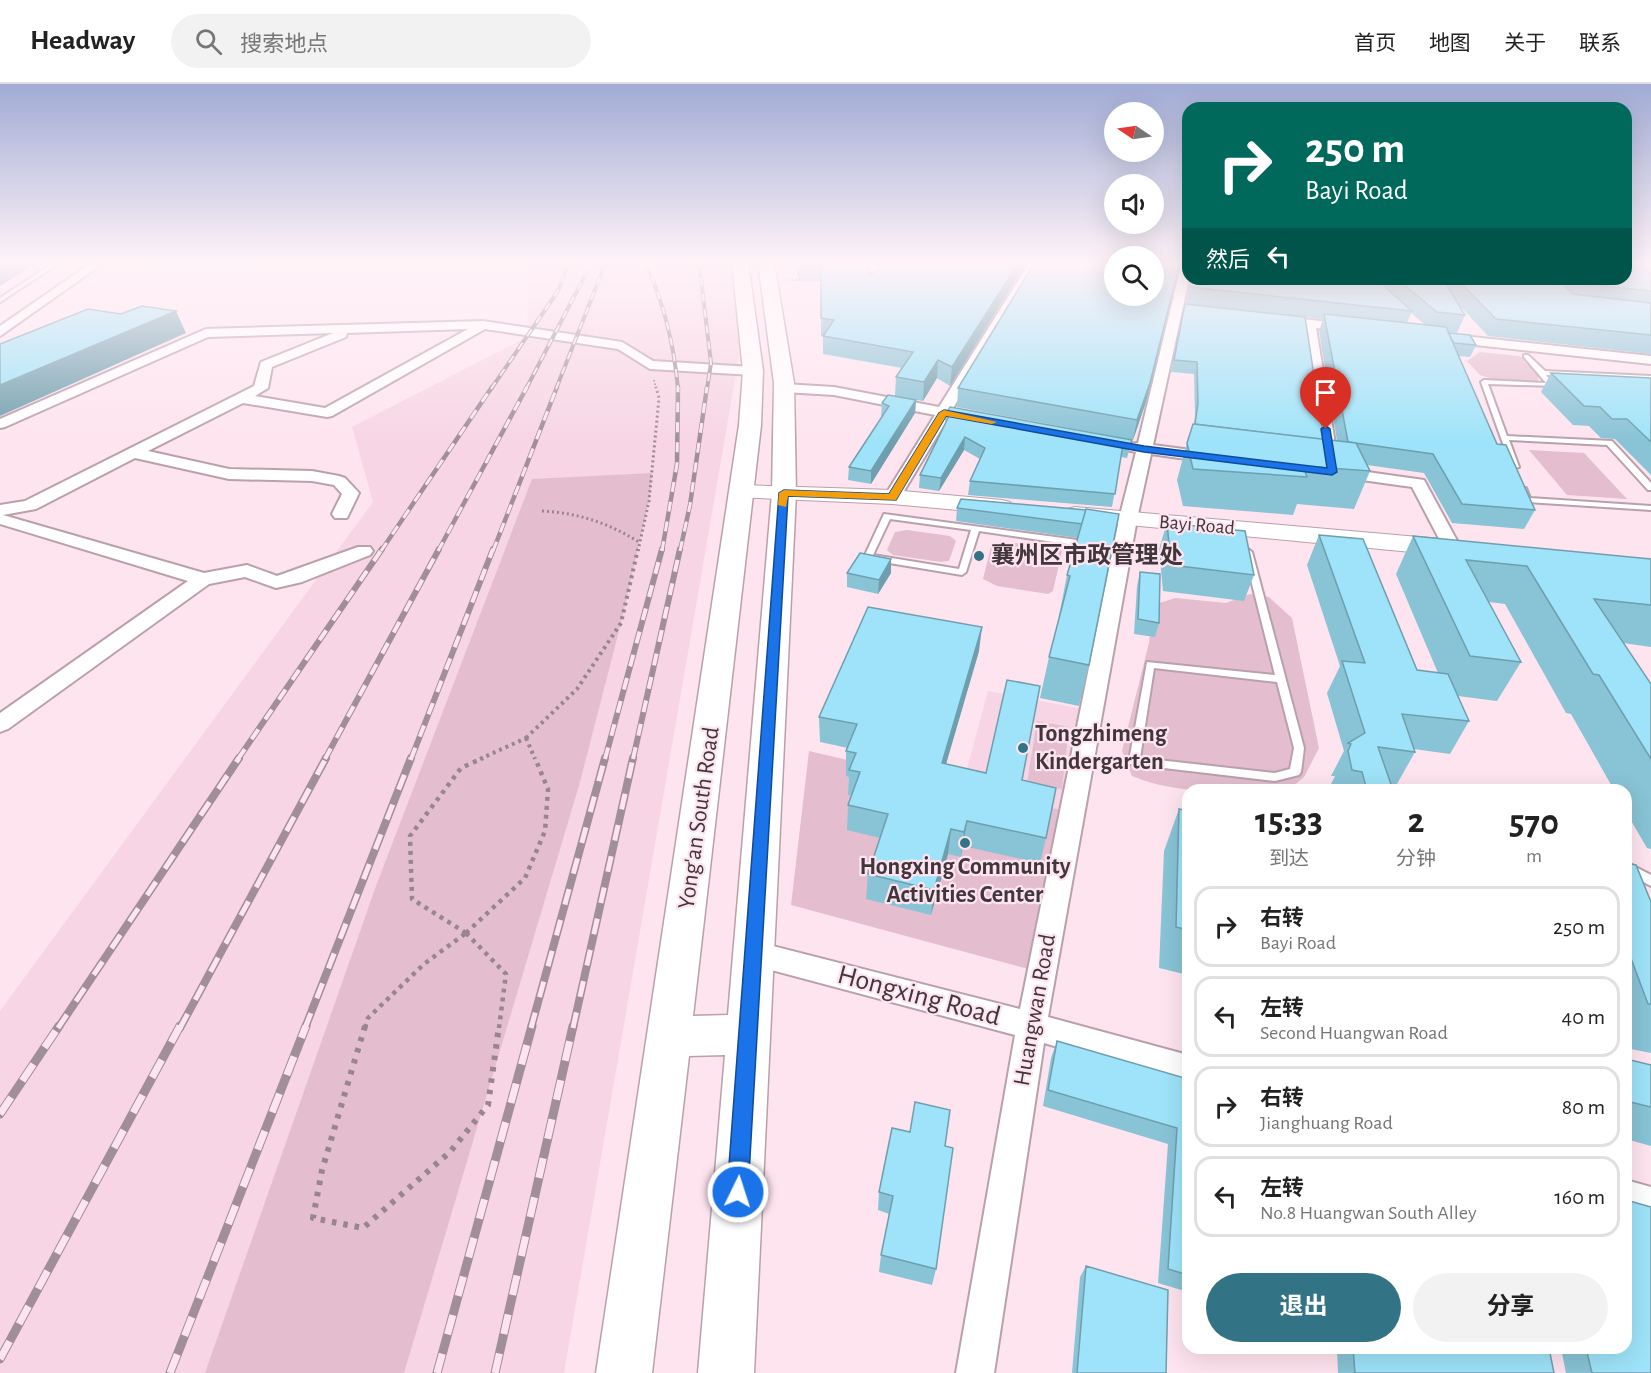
<!DOCTYPE html>
<html lang="zh">
<meta charset="utf-8">
<style>
:root{--surface:#fff;--page:#f2f2f2;--text:#222;--muted:#767676;--line:#e0e0e0;--accent:#327386}
body{margin:0;font-family:"Alegreya Sans","Noto Sans SC",sans-serif;background:var(--page);color:var(--text);height:100vh;display:flex;flex-direction:column;font-size:22px;white-space:nowrap}
*{box-sizing:border-box;margin:0}
p{font-size:20px;color:var(--muted)}
.icon{flex:none;width:33px;height:33px;fill:none;stroke:currentColor;stroke-width:2;stroke-linecap:round;stroke-linejoin:round}
.map{position:relative;flex:1;overflow:hidden}
.drawer{position:absolute;left:1182px;top:700px;width:450px;height:570px;display:flex;flex-direction:column;background:var(--surface);border-radius:18px;box-shadow:0 6px 24px #0002}
.drawer>*{flex:none}
.banner{position:absolute;left:1182px;top:18px;width:450px;height:183px;border-radius:18px;box-shadow:0 6px 24px #0002;background:#00695c;color:#fff;overflow:hidden}
.needle{width:39px;rotate:283deg}
.controls{position:absolute;left:1104px;top:18px;display:grid;gap:12px}
.controls a{display:grid;place-items:center;width:60px;height:60px;border-radius:50%;background:var(--surface);box-shadow:0 6px 24px #0002;font-size:30px}
.pin{position:absolute;display:grid;place-items:center;width:51px;height:51px;color:#fff;margin:-62px -26px;border-radius:50% 50% 50% 0;rotate:-45deg;box-shadow:0 0 6px #0007}
.pin .icon{rotate:45deg}
.me{position:absolute;width:66px;margin:-33px;rotate:4deg;stroke-linejoin:round;filter:drop-shadow(0 0 4px #0008)}
.turn{display:flex;align-items:center;gap:21px;height:126px;padding:0 24px;font-size:27px}
.turn .icon{width:78px;height:78px;stroke-width:2.5}
.turn b{display:block;font-size:42px;line-height:51px}
.then{display:flex;align-items:center;height:57px;padding:0 24px;background:#0003;gap:12px;font-size:22px}
.eta{display:flex;justify-content:space-evenly;align-items:center;height:102px;text-align:center}
.eta b{font-size:36px;font-weight:700;line-height:42px}
.primary-button{display:flex;gap:12px;margin-top:auto;padding:12px 24px}
.primary-button a{flex:1;height:69px;border-radius:36px;background:var(--accent);color:#fff;font-size:24px;font-weight:700;line-height:69px;text-align:center}
.primary-button a+a{background:var(--page);color:var(--text)}
ul{padding:0;list-style:none}
li{display:flex;align-items:center;gap:18px;height:81px;margin:0 12px 9px;padding:0 12px;border:3px solid var(--line);border-radius:18px}
li div{flex:1}
li b{display:block;font-size:22px}
li em{font-style:normal}
header{display:flex;align-items:center;gap:36px;box-sizing:border-box;height:84px;padding:0 30px;background:var(--surface);border-bottom:2px solid var(--line)}
header strong{font-size:28px}
nav{display:flex;gap:33px;margin-inline-start:auto;font-size:21px}
.search{width:420px;height:54px;background:var(--page);display:flex;align-items:center;gap:15px;box-sizing:border-box;padding:0 21px;border-radius:33px;color:var(--muted);font-size:22px}
.map>svg:first-child{display:block}
</style>
<header>
<strong>Headway</strong>
<div class="search"><svg class="icon" aria-label="search" viewBox="0 0 24 24"><circle cx="10" cy="10" r="6"/><path d="M15 15l6 6"/></svg>搜索地点</div>
<nav><a>首页</a><a>地图</a><a>关于</a><a>联系</a></nav>
</header>
<div class="map">
<svg width="1651" height="1289" viewBox="0 0 1651 1289">
<rect width="100%" height="100%" fill="#fee4ef"/>
<g fill="#f7d5e4">
<path d="M529,178h214l7,30 -186,1081h-564v-362l373,-509 -21,-75 175,-90z"/>
<path d="M988,607l94,18 -21,101 -99,-23z"/>
</g>
<g fill="#e4becf">
<path d="M1480,268l40,4 19,20 -1,5 -43,-1 -15,-5 -13,-14z"/>
<path d="M1529,366l55,3 43,46 -60,-4z"/>
<path d="M652,389l-3,28 -28,122 -41,159 -176,591h-199l171,-487 156,-407z"/>
<path d="M907,446l43,6 6,5 -7,20 -8,1 -48,-7 -6,-5 8,-18z"/>
<path d="M1005,458l46,4 11,5 -9,40 -5,3 -51,-8 -14,-7 8,-32z"/>
<path d="M1250,510l19,3 23,21 27,130 -15,29 -15,13c-54,0 -107,7 -157,-14l-10,-25 27,-108 3,-27 7,-13 17,-5 50,5z"/>
<path d="M1037,637l32,6 -7,62 -35,-6z"/>
<path d="M809,667l252,59 -29,160 -241,-65z"/>
</g>
<g fill="none" stroke-linecap="round" stroke-linejoin="round">
<g stroke="#b9a0ab" stroke-width="4">
<g id="lane">
<path d="M55,178h6l-61,40v-4z"/>
<path d="M1524,271h4l17,16 106,5v4l-105,-5 8,9v2l-66,-2 19,52 105,5 39,42v7h-3l-41,-45 -98,-5 10,27 -7,2 -31,-87 3,-2 62,3 -22,-26z"/>
<path d="M1520,404h6l4,10 121,8v4l-124,-8 -4,-2 -4,-10z"/>
<path d="M884,430l238,32 4,3 -4,3 -143,-21 -13,41 -4,3 -97,-16 -1,-2zM890,435l81,11 -12,39 -86,-14z"/>
<path d="M1248,465l4,3 52,196 -3,24 -2,3 -24,6 -145,-17 -1,-3 18,-99 128,13 -31,-123zM1154,584l123,14 17,66 -4,21 -15,4 -135,-15z"/>
<path d="M1626,778l25,13v11l-25,-13z"/>
</g>
</g>
<g stroke="#b9a0ab" stroke-width="4">
<g id="street">
<path d="M93,178h12l-105,74v-10z"/>
<path d="M1030,178h10l-88,148 30,6 2,3 -7,4 -29,-5 -50,83h-12l-2,-4 51,-82 -101,-20 -50,-3 -7,-4 7,-4 50,3 105,20z"/>
<path d="M1182,178h6l1,17 -36,166 61,8 8,5 -8,5 -63,-9 -14,65 -89,498 140,38v30l-144,-42 -50,330h-38l59,-338 -262,-70 -10,-4 -4,-8 4,-8 10,-4 267,68 99,-490 17,-67 -10,-2 -3,-3 3,-3 12,-1z"/>
<path d="M1277,232l78,9 2,3 -2,3 -4,1 -35,-4 23,140 85,12 37,68 -3,4h-12l-34,-65 -86,-12 -2,-3 -21,-145 -30,-4 -2,-3z"/>
<path d="M483,237l139,21 31,19 100,6 7,4 -7,4 -103,-6 -32,-20 -133,-20 -153,87 -5,1 -84,-14 -95,48 81,18 83,2 27,5 6,2 14,15 -12,25h-12l-3,-4 10,-20 -8,-9 -22,-4 -83,-2 -94,-21 -99,51 -33,6 201,58 43,-8 30,11 81,-29h12l3,4 -3,4 -68,27 -26,6 -31,-11 -36,7 -201,145 -8,3v-19l188,-132 -188,-57v-19l25,-4 229,-115 7,-24 72,-29 -125,4 -203,90 -5,1v-9l206,-90zM468,245l-143,79 -70,-12 13,-8 4,-21 74,-30 1,-4z"/>
<path d="M1444,250l207,22v8l-212,-23 -1,-3z"/>
<path d="M1626,1096l25,7v34l-25,-7z"/>
</g>
</g>
<g stroke="#b9a0ab" stroke-width="2">
<g id="secondary">
<path d="M742,401l150,5 110,10 8,2 4,5 -4,5 -8,2 -110,-10 -158,-7 -4,-5 4,-5z"/>
<path d="M1075,423l378,33 9,3 4,5 -4,5 -9,3 -386,-37 -4,-5 4,-5z"/>
</g>
</g>
<g stroke="#b9a0ab" stroke-width="3">
<path id="primary" d="M732,178h16l15,109 -2,54 -68,591 35,-1 44,-522 2,-110 -16,-121h16l20,121 2,110 -42,880h-56l27,-318 -36,1 -37,317h-56l143,-948 4,-54z"/>
</g>
<g stroke="#98868e" stroke-width="2" stroke-dasharray="1.5 2" stroke-linecap="butt">
<path d="M875,178l8,8"/>
<path d="M788,196h37"/>
<path d="M654,296l2,9"/>
</g>
<g stroke="#98868e" stroke-width="3" stroke-dasharray="2 3" stroke-linecap="butt">
<path d="M542,427c37,2 66,12 97,31"/>
<path d="M638,467l11,-50 10,-103 -3,-11"/>
</g>
<g stroke="#98868e" stroke-width="4" stroke-dasharray="3 4" stroke-linecap="butt">
<path d="M526,654l9,21"/>
<path d="M526,654l51,-49 44,-66 17,-74"/>
<path d="M480,675l46,-21"/>
</g>
<g stroke="#98868e" stroke-width="4.5" stroke-dasharray="4 5" stroke-linecap="butt">
<path d="M466,849l40,41 -7,54"/>
<path d="M466,849l-54,-34 -2,-63 51,-68 22,-10"/>
<path d="M466,849l59,-55 20,-47 3,-42 -13,-31"/>
<path d="M365,944l3,-10 56,-54 42,-31"/>
</g>
<path stroke="#98868e" stroke-width="6" stroke-dasharray="4.5 7" stroke-linecap="butt" d="M365,942l-43,144 -9,48 50,10 87,-76 38,-47 11,-79"/>
<use href="#lane" fill="#fff" fill-rule="evenodd"/>
<use href="#street" fill="#fff" fill-rule="evenodd"/>
<use href="#secondary" fill="#fff" fill-rule="evenodd"/>
<use href="#primary" fill="#fff" fill-rule="evenodd"/>
<g stroke="#a18f97" stroke-width="4">
<g id="rail-far4">
<path d="M645,178c19,41 29,82 33,127"/>
<path d="M699,178l12,101 -4,26"/>
<path d="M491,305l67,-98 11,-29"/>
<path d="M526,305l66,-127"/>
<path d="M556,305l50,-127"/>
</g>
</g>
<g stroke="#a18f97" stroke-width="4.5">
<g id="rail-far3">
<path d="M381,467l111,-164"/>
<path d="M438,467l89,-164"/>
<path d="M493,467l64,-164"/>
<path d="M662,467l15,-87 1,-77"/>
<path d="M680,467l10,-46 17,-118"/>
</g>
</g>
<g stroke="#a18f97" stroke-width="6">
<g id="rail-far2">
<path d="M238,675l144,-210"/>
<path d="M325,675l114,-210"/>
<path d="M411,675l82,-210"/>
<path d="M605,675l57,-210"/>
<path d="M633,675l47,-210"/>
</g>
</g>
<g stroke="#a18f97" stroke-width="8">
<g id="rail-far1">
<path d="M58,944l181,-270"/>
<path d="M180,944l146,-270"/>
<path d="M305,944l106,-270"/>
<path d="M531,944l74,-270"/>
<path d="M573,944l60,-270"/>
</g>
</g>
<g stroke="#a18f97" stroke-width="9">
<g id="rail">
<path d="M0,1030l59,-88"/>
<path d="M0,1275l180,-333"/>
<path d="M170,1289l136,-347"/>
<path d="M437,1289l95,-347"/>
<path d="M495,1289l78,-347"/>
</g>
</g>
<use href="#rail-far4" stroke="#fee4ef" stroke-width="2" stroke-dasharray="8" stroke-linecap="butt"/>
<use href="#rail-far3" stroke="#fee4ef" stroke-width="3" stroke-dasharray="10" stroke-linecap="butt"/>
<use href="#rail-far2" stroke="#fee4ef" stroke-width="4" stroke-dasharray="12" stroke-linecap="butt"/>
<use href="#rail-far1" stroke="#fee4ef" stroke-width="5" stroke-dasharray="16" stroke-linecap="butt"/>
<use href="#rail" stroke="#fee4ef" stroke-width="7" stroke-dasharray="20" stroke-linecap="butt"/>
</g>
<g fill="#88c3d6" fill-rule="evenodd">
<path d="M157,178h100l-4,4 -94,1z"/>
<path d="M796,178h71l3,12 23,-12h49l43,5 3,-5h39l-77,124 -13,-8 -14,23 -28,-5 1,-19 6,-9 -79,-14v-18h-2v-57h-23z"/>
<path d="M1180,178l-34,140 -13,38 -176,-33 1,-19z"/>
<path d="M1626,178h25v92l-163,-18 -29,-31 6,10 -8,18 -9,-1 28,13 -6,12 -11,-1 38,88 38,66 -11,19 -72,-6 -28,-50 -57,-8 3,6 -16,38 -57,-5 -4,11 -110,-9 -6,-26 10,-37 7,-19 1,-9 -1,-41 -23,-2 20,-93h189l4,7 2,2 -5,-9h245zM1411,229l13,11 -17,-1zM1305,233l18,2 -4,12 18,110 -13,-1z"/>
<path d="M1551,289l100,5v97l-36,-36 -14,-1 -12,-12 -16,-1 -32,-33z"/>
<path d="M916,316l-1,13 -44,71 -23,-4 1,-13 34,-51h-2l1,-13z"/>
<path d="M946,330l186,26 -5,18 -6,-1 -9,50 -144,-12 2,-14 10,-22 -16,-9 -25,41 -20,-3 1,-13 25,-52z"/>
<path d="M957,424l129,2 3,155 -10,41 -39,-8 9,-41 11,-41h-1l8,-41 11,-37 -122,-17z"/>
<path d="M1167,439l87,52 -10,26 -81,-10 -4,-42z"/>
<path d="M1319,451l98,135 21,3 -42,-99 17,-38 238,23v88l-28,-4 28,41v165l-4,-1 -21,-36v-22h-12l-43,-76 -5,-1 -61,-109 -16,-2 32,60 -24,39 -39,-5 11,25 -19,33 -36,-5 1,3 -18,32h-7l3,6h-60l-2,-6 4,-8h-4l13,-25 -17,-58 13,-27 -33,-101z"/>
<path d="M891,475v14l-13,21 -31,-7v-14z"/>
<path d="M1140,488l19,51 -4,14 -21,-3 3,-48z"/>
<path d="M979,567l-33,113 76,16 24,58 -6,25 -77,-17 -2,11 -13,-3 -17,61 -65,-16 2,-25 12,-36 -33,-8 1,-25 3,-10h-3l1,-18 -3,-1v-25l2,-3 -28,-6 -1,-25z"/>
<path d="M1179,725l9,2v164l-29,-7 5,-117z"/>
<path d="M1626,779l25,39v151l-25,-5z"/>
<path d="M1057,957l131,38v213l-30,-9 10,-139 -125,-38 8,-48z"/>
<path d="M1626,975l25,6v81l-25,-7z"/>
<path d="M945,1062l-9,123 -4,16 -53,-13 2,-17 8,-41 -11,-4 1,-18z"/>
<path d="M1086,1182l80,107h-94l8,-96z"/>
<path d="M1337,1264h212l5,25h-216z"/>
<path d="M1561,1264h65l25,25h-85z"/>
</g>
<g fill="#6f9fae">
<path d="M0,178h38l-38,24z"/>
<path d="M1019,178h8l-77,124 2,-19z"/>
<path d="M1180,178l-34,140 -13,38 4,-20z"/>
<path d="M176,227l10,22 -186,83v-31z"/>
<path d="M938,276l-1,18 -14,23 1,-19z"/>
<path d="M916,316l-1,13 -44,71v-13z"/>
<path d="M965,353l-1,13 -25,41 2,-13z"/>
<path d="M891,475v14l-13,21 1,-14z"/>
<path d="M982,543l-3,24 -40,137 3,-25z"/>
<path d="M967,737l-4,25 -2,11 3,-25z"/>
<path d="M951,745l-3,25 -17,61 3,-25z"/>
</g>
<g fill="#9ee3f9" stroke="#6f9fae" stroke-width="1.5">
<path d="M798,178h69l3,12 23,-12h44l48,5 3,-5h31l-67,105 -14,-7 -14,22 -28,-5 17,-25 -90,-16 11,-16 -13,-2v-56l-23,1z"/>
<path d="M1035,178h79v34h40v-34h26l-30,121 -13,37 -179,-32z"/>
<path d="M1626,178h10l15,13v16l-68,-7 -6,-5h49z"/>
<path d="M1192,195h188l4,7 28,25 -222,-24z"/>
<path d="M1397,195h46l22,36 -28,-3z"/>
<path d="M1457,195h101l15,15 78,9v32l-155,-16z"/>
<path d="M1185,220l120,13 19,123 -129,-16 3,-21 -1,-41 -23,-2z"/>
<path d="M142,222l34,5 -176,74v-41l88,-35 33,5z"/>
<path d="M1324,230l122,13 51,117 9,1 29,65 -73,-6 -29,-50 -85,-12z"/>
<path d="M1449,249l21,2 6,10 -22,-2 -2,-3z"/>
<path d="M1551,289l100,5v64l-24,-23h-15l-12,-12 -16,-1z"/>
<path d="M888,311l28,5 -45,71 -22,-4 40,-61 -7,-3z"/>
<path d="M950,323l182,33 -2,5 -7,-1 -8,50 -145,-13 15,-33 -20,-11 -24,41 -21,-3 30,-61h-4z"/>
<path d="M1193,340l163,19 14,28 -67,-5 4,11 -114,-8 -6,-26z"/>
<path d="M961,415l125,11 -4,14 -125,-16z"/>
<path d="M1086,425l33,5 -30,151 -40,-8 21,-81 -3,-1z"/>
<path d="M1167,439l78,8 9,44 -83,-10z"/>
<path d="M1319,451l44,4 54,131 31,4 21,47 -67,-7 13,38 -37,-5 15,43h-26l-5,-18 -10,-2 -4,-19 3,-7 -3,-1 17,-10 -23,-72 23,2z"/>
<path d="M1413,452l238,23v46l-57,-6 57,85v75l-52,-84 -6,-1 -66,-108 -61,-6 55,102 -51,-6z"/>
<path d="M860,469l31,6 -12,21 -32,-7z"/>
<path d="M1140,488l20,2 -1,49 -21,-4z"/>
<path d="M868,523l114,20 -40,136 44,10 21,-93 33,6 -18,94 34,8 -10,50 -79,-17 -3,11 -13,-3 -17,61 -66,-16 20,-60 -40,-9 12,-33 -11,-2 7,-17 -10,-2 11,-27 -38,-7z"/>
<path d="M1179,725l9,2v119l-12,-3z"/>
<path d="M1626,779l10,2 15,37v102h-3l-22,-59z"/>
<path d="M1057,957l131,38v196l-20,-6 9,-141 -129,-38z"/>
<path d="M1626,975l25,6v42l-25,-6z"/>
<path d="M915,1018l35,8 -5,36 8,2 -17,121 -55,-14 12,-59 -14,-4 13,-64 18,4z"/>
<path d="M1626,1116l25,7v166h-59l-6,-25h40z"/>
<path d="M1086,1182l82,24 -2,83h-89z"/>
<path d="M1353,1264h196l5,25h-199z"/>
</g>
<linearGradient id="sky" x2="0" y2="1"><stop stop-color="#a1abd5"/><stop offset="0.5" stop-color="#fff3f8"/><stop offset="1" stop-color="#fff3f8" stop-opacity="0"/></linearGradient>
<rect width="1651" height="358" fill="url(#sky)"/>
<path fill="#1a73e8" stroke="#114b97" stroke-width="1.5" d="M944,326l200,36 183,22 -6,-39 5,-3 4,3 7,43 -5,3 -188,-23 -198,-36 -50,84 -108,-4 -40,696 -3,7 -7,3 -8,-3 -3,-7 52,-699 5,-3 105,4 50,-81z"/>
<path fill="#f59e0b" d="M944,326l53,12 -5,2 -46,-8 -50,84 -108,-4 -2,11 -8,-2 1,-12 5,-3 105,4 50,-81z"/>
<g fill="#327386" stroke="#fee4ef" stroke-width="2">
<circle cx="979" cy="472" r="6"/>
<circle cx="1023" cy="664" r="6"/>
<circle cx="965" cy="759" r="6"/>
</g>
<g text-anchor="middle" dominant-baseline="central" stroke-width="4.5" stroke-linejoin="round" paint-order="stroke">
<g font-size="20" fill="#40363b" stroke="#fee4ef">
<text transform="translate(1197 441) rotate(5)">Bayi Road</text>
</g>
<g font-size="24" font-weight="bold" fill="#40363b" stroke="#fee4ef" text-anchor="start">
<text x="991" y="472">襄州区市政管理处</text>
<text x="1035" y="650">Tongzhimeng<tspan x="1035" dy="28">Kindergarten</tspan></text>
<text x="965" y="783" text-anchor="middle">Hongxing Community<tspan x="965" dy="28">Activities Center</tspan></text>
</g>
<g font-size="24" fill="#40363b" stroke="#fee4ef">
<text transform="translate(699 734) rotate(-82)">Yong'an South Road</text>
<text transform="translate(1035 926) rotate(-80)">Huangwan Road</text>
</g>
<g font-size="28" fill="#40363b" stroke="#fee4ef">
<text transform="translate(919 912) rotate(15)">Hongxing Road</text>
</g>
</g>
</svg>
<div class="controls">
<a><svg class="needle" viewBox="-14 -14 28 28"><path d="M0-13l5 13h-10z" fill="#e53935"/><path d="M0 13l5-13h-10z" fill="#767676"/></svg></a>
<a><svg class="icon" aria-label="sound" viewBox="0 0 24 24"><path d="M4 9h4l5-4v14l-5-4H4zM17 9q2 3 0 6"/></svg></a>
<a><svg class="icon" aria-label="search" viewBox="0 0 24 24"><circle cx="10" cy="10" r="6"/><path d="M15 15l6 6"/></svg></a>
</div>
<div class="pin" style="left:1326px;top:345px;background:#d93025"><svg class="icon" aria-label="arrive" viewBox="0 0 24 24"><path d="M6 21V4h12l-3 4 3 4H6"/></svg></div>
<svg class="me" style="left:738px;top:1108px" viewBox="-20 -20 40 40"><circle r="17" fill="#1a73e8" stroke="#fff" stroke-width="3"/><path d="M0-11L8 9 0 5-8 9z" fill="#fff"/></svg>
<div class="banner">
<div class="turn"><svg class="icon" aria-label="right" viewBox="0 0 24 24"><path d="M7 20v-9h11M14 6l5 5-5 5"/></svg><div><b>250 m</b>Bayi Road</div></div>
<div class="then">然后<svg class="icon" aria-label="left" viewBox="0 0 24 24"><path d="M17 20v-9H6M10 6l-5 5 5 5"/></svg></div>
</div>
<section class="drawer">
<div class="eta">
<div><b>15:33</b><p>到达</p></div>
<div><b>2</b><p>分钟</p></div>
<div><b>570</b><p>m</p></div>
</div>
<ul>
<li><svg class="icon" aria-label="right" viewBox="0 0 24 24"><path d="M7 20v-9h11M14 6l5 5-5 5"/></svg><div><b>右转</b><p>Bayi Road</p></div><em>250 m</em></li>
<li><svg class="icon" aria-label="left" viewBox="0 0 24 24"><path d="M17 20v-9H6M10 6l-5 5 5 5"/></svg><div><b>左转</b><p>Second Huangwan Road</p></div><em>40 m</em></li>
<li><svg class="icon" aria-label="right" viewBox="0 0 24 24"><path d="M7 20v-9h11M14 6l5 5-5 5"/></svg><div><b>右转</b><p>Jianghuang Road</p></div><em>80 m</em></li>
<li><svg class="icon" aria-label="left" viewBox="0 0 24 24"><path d="M17 20v-9H6M10 6l-5 5 5 5"/></svg><div><b>左转</b><p>No.8 Huangwan South Alley</p></div><em>160 m</em></li>
</ul>
<div class="primary-button"><a>退出</a><a>分享</a></div>
</section>
</div>
